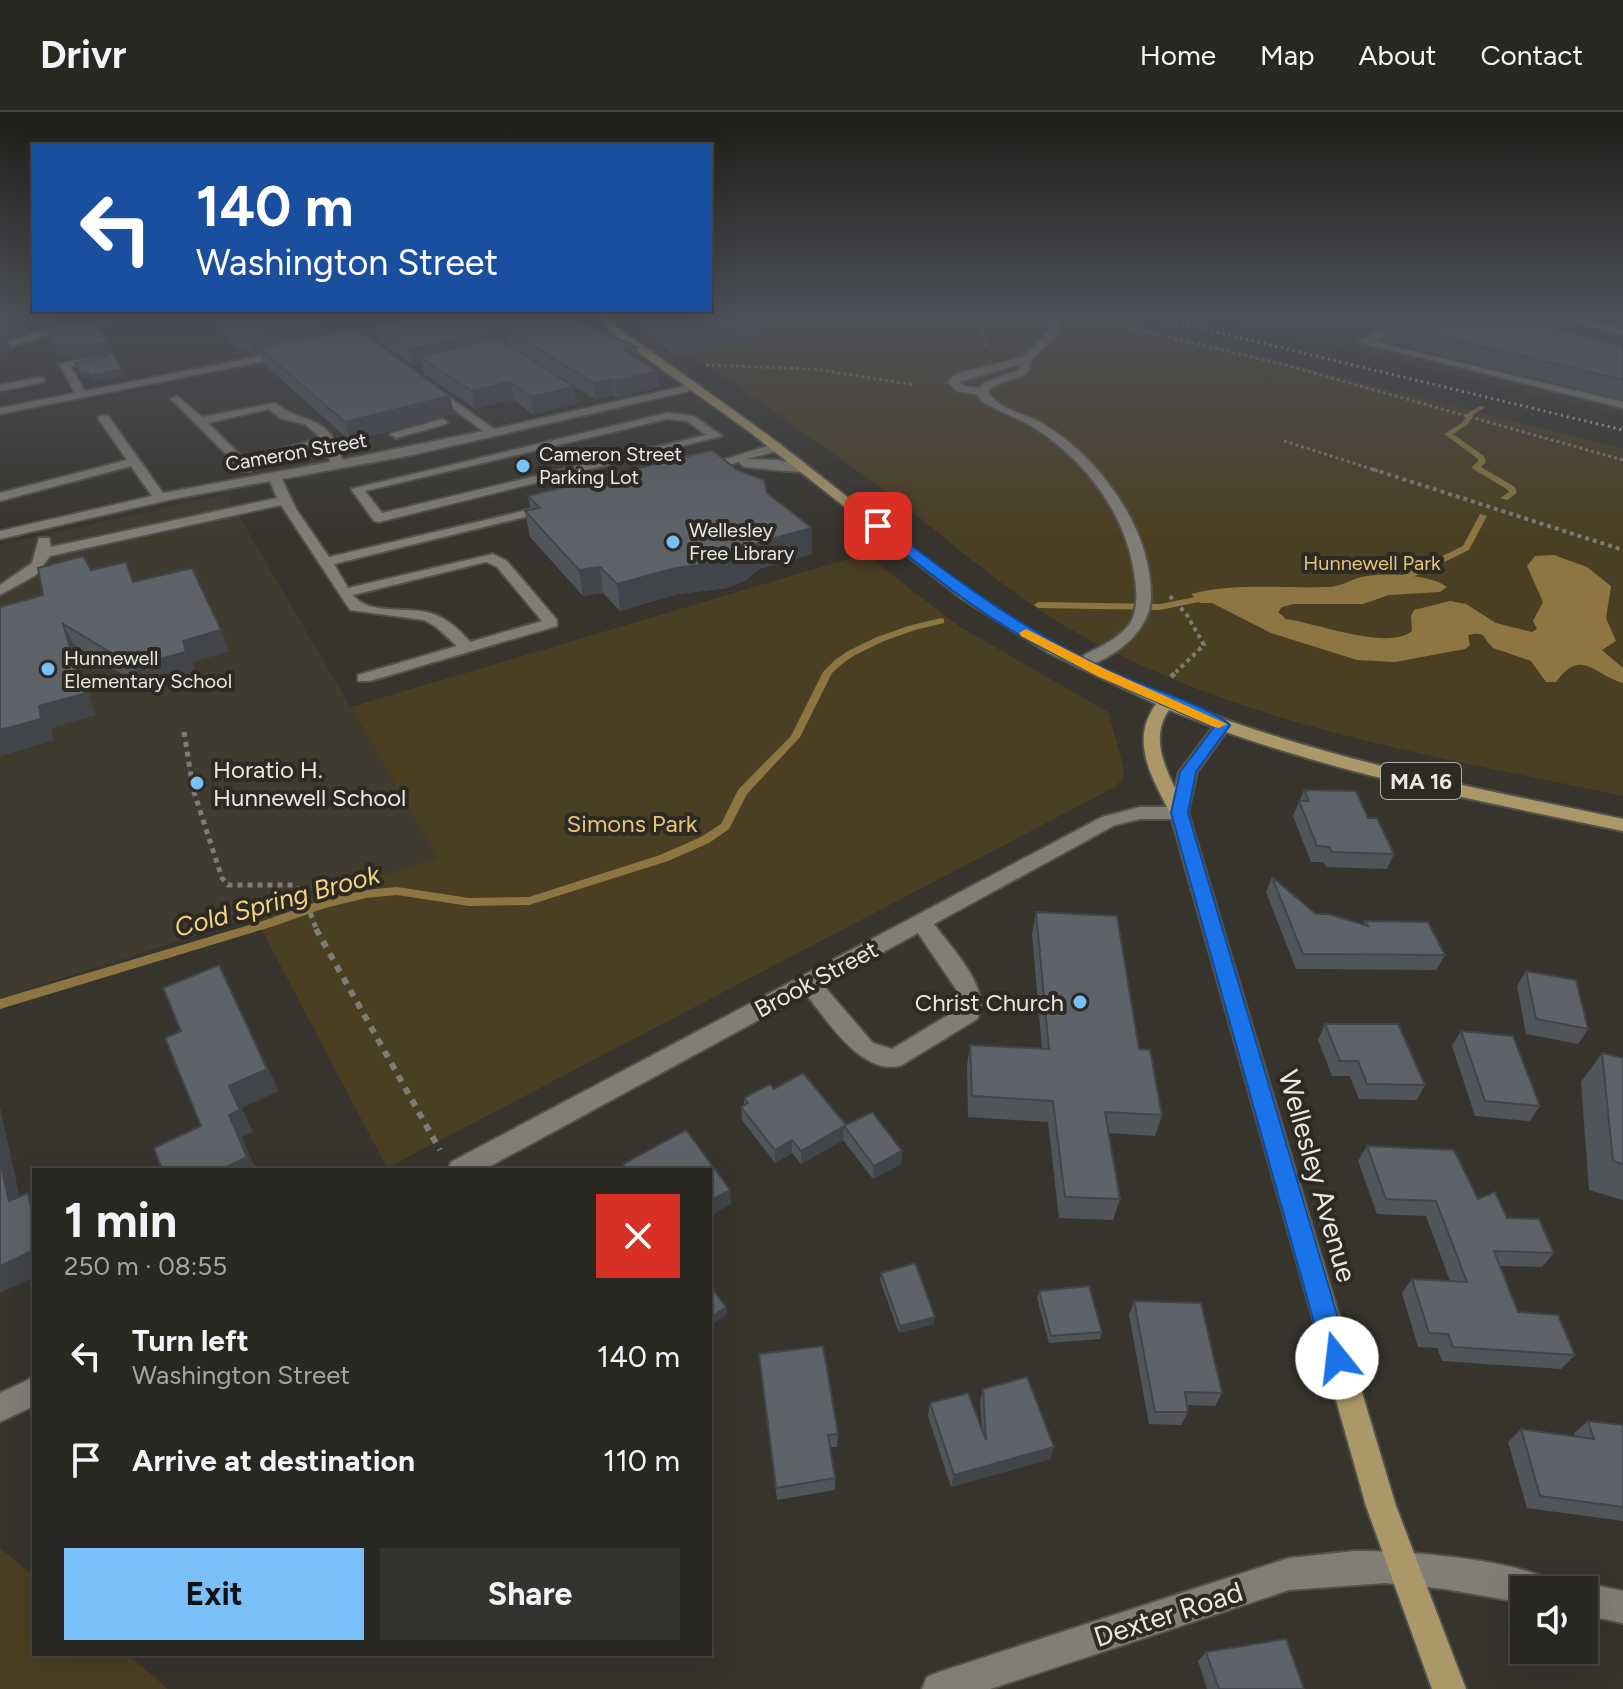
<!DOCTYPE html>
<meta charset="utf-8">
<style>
:root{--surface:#292722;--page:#35332f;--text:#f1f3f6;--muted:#a5a5a5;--line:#454440;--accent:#79bff8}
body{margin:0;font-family:Figtree,sans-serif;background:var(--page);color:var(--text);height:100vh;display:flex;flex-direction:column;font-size:30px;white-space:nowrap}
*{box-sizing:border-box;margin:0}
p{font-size:26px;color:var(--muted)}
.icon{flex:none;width:44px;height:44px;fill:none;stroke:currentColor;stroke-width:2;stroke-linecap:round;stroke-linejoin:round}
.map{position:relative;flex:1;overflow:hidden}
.drawer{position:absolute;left:32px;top:1056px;width:680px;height:488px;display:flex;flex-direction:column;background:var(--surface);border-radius:0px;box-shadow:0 8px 32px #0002,0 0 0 2px var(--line)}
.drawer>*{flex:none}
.hud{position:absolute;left:32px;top:32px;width:680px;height:168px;border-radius:0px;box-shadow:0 8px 32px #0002,0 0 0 2px var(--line);background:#1a4fa0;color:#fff;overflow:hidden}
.fabs{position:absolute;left:1510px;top:1464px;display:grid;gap:16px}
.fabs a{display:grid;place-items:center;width:88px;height:88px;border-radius:0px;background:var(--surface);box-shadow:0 8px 32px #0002,0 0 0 2px var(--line);font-size:40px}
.pin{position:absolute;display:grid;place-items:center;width:68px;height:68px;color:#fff;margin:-34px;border-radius:16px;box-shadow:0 4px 12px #0006}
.me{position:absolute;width:88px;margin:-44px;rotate:344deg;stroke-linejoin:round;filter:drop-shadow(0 0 6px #0008)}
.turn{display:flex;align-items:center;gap:28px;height:168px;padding:0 32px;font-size:36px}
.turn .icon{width:104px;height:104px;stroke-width:2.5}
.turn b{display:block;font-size:56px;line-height:68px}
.round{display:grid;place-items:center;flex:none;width:84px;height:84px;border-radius:0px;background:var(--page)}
.overview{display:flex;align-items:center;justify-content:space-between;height:136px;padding:0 32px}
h1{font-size:48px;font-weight:700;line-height:60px}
.cta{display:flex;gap:16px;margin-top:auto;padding:16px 32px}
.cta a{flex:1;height:92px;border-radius:0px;background:var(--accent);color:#111;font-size:32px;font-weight:700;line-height:92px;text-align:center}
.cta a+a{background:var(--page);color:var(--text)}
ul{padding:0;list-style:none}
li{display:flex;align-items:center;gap:24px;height:104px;padding:0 32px}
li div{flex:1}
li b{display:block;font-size:30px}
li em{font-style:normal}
header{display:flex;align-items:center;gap:48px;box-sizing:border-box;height:112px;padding:0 40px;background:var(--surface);border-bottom:2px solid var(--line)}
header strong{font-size:38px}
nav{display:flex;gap:44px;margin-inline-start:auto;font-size:28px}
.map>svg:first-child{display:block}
</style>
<header>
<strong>Drivr</strong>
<nav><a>Home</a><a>Map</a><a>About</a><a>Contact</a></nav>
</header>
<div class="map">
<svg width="1623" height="1577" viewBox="0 0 1623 1577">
<rect width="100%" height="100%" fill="#37342e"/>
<g fill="#403b2f">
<path d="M1196,202h397l30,7v94z"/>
<path d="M226,382l213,364 -439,140v-453z"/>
</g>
<g fill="#4b3f23">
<path d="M739,202h357l527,135v347c-184,-39 -377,-69 -544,-162 -64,-35 -119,-85 -176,-129 -70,-53 -147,-107 -216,-152l82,-17z"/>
<path d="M865,442l95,73 148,85 16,57 -1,9 -8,9 -728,381 -132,-251 183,-59 -87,-151z"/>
<path d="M0,1436l34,28v78h93l41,35h-168z"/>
</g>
<path fill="#8d7641" d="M1554,443l33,12 24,19 -5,32 10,23 -14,9 21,18v15c-29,-8 -41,-36 -67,-1h-10l-15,-21 -38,-13c-11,-10 -6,-17 -25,-13l2,10 -5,4 -70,13 -38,-2 -86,-27 -59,-30h-12l-9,-9c45,-12 90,-5 136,-7 14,0 22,-7 35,-10 21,-5 68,-3 85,10l-7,5 -51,3 -26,9h-70l-11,3 -4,5 8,7c30,4 102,32 126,12l-1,-15 3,-6 36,-9 16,3 30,19 36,9 5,-3 -4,-8 10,-19 -16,-36 8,-10z"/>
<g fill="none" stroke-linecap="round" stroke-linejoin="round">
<g fill="#8d7641" fill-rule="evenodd">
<path d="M1481,294l5,1 -12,7 -7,11 -14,9 31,22 2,6 -5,5 34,20 2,6 -10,7 -7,-2 9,-6 -1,-2 -35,-21 -1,-2 6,-6v-2l-34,-25 18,-11 7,-11z"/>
<path d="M1480,402l7,2 -18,34 -68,33h-6v-4l68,-33z"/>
<path d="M1210,482l3,1v4l-53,11 -122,-2 -4,-3 4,-3 122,2z"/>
<path d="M941,506l3,1v4l-29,7 -31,11 -29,14 -13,9 -10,9 -32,64 -53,57 -18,35 -20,14 -41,18 -139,44 -60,1 -72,-11 -31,3 -41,10 -51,18 -274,83v-10l266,-79 53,-19 47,-11 31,-3 72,11 60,-1 131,-42 41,-18 20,-13 17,-34 53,-54 32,-64 12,-12 13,-9 29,-14 31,-11z"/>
</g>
<g stroke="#53514c" stroke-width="4">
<g id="minor">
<path d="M115,202h12l-24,13 -54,8 -49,15v-6l48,-15 50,-7z"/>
<path d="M1041,202h10l8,8v10l-26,26 -6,16 -35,13 -4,5c8,16 37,22 52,30 59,34 112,106 111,176 -1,34 -38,61 -69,70l-6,-2v-6c17,-11 39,-18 52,-34 11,-14 9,-37 6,-54 -9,-59 -48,-110 -98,-143 -17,-11 -37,-17 -55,-28l-3,-6 -21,-4 -9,-9 7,-8 68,-17 26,-26v-8zM1021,252l-3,6 -34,13 -5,5 -15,-2 -5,-4z"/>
<path d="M1411,202h12l-51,27 251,61v6l-265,-66z"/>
<path d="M1545,202h16l62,15v6z"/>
<path d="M1607,202h16v6l-14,-4z"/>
<path d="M286,239l4,1v4l-290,58v-6l75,-15 -15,-28 5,-3 38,-5v4l-32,6 14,24z"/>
<path d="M40,265l4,1v4l-44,9v-6z"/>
<path d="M694,272l4,1v4l-286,66 -130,24 14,30 33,48 228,-54v6l-223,55 14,24 145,-34 14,7 50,59v6l-187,55h-12v-6l99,-29 -22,-20 -11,-6 -74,-10 -69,-105 -231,51 -14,19 -36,20v-10l32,-22 7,-25h10l2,9 226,-49 -7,-17 -97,18 -173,40v-8l152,-35 -21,-30 -131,35v-8l127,-33 -29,-42 2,-2h8l55,77 167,-31 -5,-18 -75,20 1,7h-8l-72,-72 6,-3 25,21 73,-14c32,25 53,8 67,57l141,-29 -55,-41 -1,-2 5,-3 62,44zM269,297l13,10 23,5 16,14 -77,21 -36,-36zM486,450l11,5 45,54 -72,21c-11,-13 -23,-24 -40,-29 -23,-7 -61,3 -77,-18z"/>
<path d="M667,301l27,3 28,20 -343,86 -5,-1 -23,-32zM667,307l20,2 19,14 -324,78 -17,-22z"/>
<path d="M442,307l6,3 -2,2 -50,14 -6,-4z"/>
<path d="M777,331l4,1v6l-34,9 31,1 32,7v6l-66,-6 -5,-5 -39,11 -6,-4z"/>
<path d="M1140,695h39l9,6 -9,6h-39l-25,6 -181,99c17,24 59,65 43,95l-75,46c-39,13 -75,-45 -96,-71l-323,176h-35l3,-8 651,-345zM918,821l40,59v17l-66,40 -19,-6 -50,-58z"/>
<path d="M34,1265v29l-34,16v-29z"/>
<path d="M1355,1439c55,0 145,7 195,28l5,11h-31v13l-79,-14 -60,-6 -96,7 -299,99h-68l5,-12 12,-5 350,-114z"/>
<path d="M1584,1471l39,8v32l-39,-8v-25h-12z"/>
</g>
</g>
<g stroke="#53514c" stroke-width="4">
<path id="major" d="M593,202h10l19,17c59,42 119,83 176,127 77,60 151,124 234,173 185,108 385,145 591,188v12c-133,-28 -268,-53 -397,-99l-29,40 -9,40 208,694 70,183h-34l-66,-183 -196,-693c-18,-36 -41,-72 -14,-109l-107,-51 -88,-55 -214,-168 -133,-95zM1169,598l44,17 -34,45 -4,16c-12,-24 -24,-53 -6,-78z"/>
</g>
<g stroke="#7e7c77" stroke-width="3" stroke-dasharray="3 3" stroke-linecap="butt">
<path d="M1074,207l44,6 171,41 334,94"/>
<path d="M987,234l-5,-14 6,-18"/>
<path d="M706,253l108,4 101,16"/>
<path d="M1284,329l94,30"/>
</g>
<g stroke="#7e7c77" stroke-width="4" stroke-dasharray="4 4" stroke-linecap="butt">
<path d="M1372,357l251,81"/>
<path d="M1170,484l17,19 17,30 -28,27"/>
</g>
<g stroke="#7e7c77" stroke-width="5" stroke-dasharray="5 5" stroke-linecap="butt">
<path d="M1171,565l7,-7"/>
<path d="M184,620l9,57 29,89 6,7h65l9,6 15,40"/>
</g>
<path stroke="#7e7c77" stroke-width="6" stroke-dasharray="7 7" stroke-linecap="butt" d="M316,817l124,221"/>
<use href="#minor" fill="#817e76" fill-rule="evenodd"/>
<use href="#major" fill="#ab9869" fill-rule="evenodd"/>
<path stroke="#b5b3ae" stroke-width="3" stroke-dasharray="2 4" stroke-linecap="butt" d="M1141,202l482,116"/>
</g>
<g fill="#505559">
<path d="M0,202h107l-20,7 23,28 15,26 -33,7 -2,-4 -7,1 -8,-16 33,-6 1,-3 -38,5 -2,-4 -10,2 -14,-30 10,-2 -42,-5 6,15 -12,4 5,10 -12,5z"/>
<path d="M121,202h315v3l14,-3 188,45 19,12 2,16 -42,11 -4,-3 -17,5 -87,-56 -2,1 67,42 2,17 -43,11 -19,-16 -39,10 -51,-35 -3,-11 -9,2 -34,-25 -3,-11 -13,3 92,82 -104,27 -86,-77 -4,-11 -7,1 -19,-9 -19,-23 -92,-2z"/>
<path d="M625,202h127l9,22 -86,20z"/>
<path d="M1229,202h49l-17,7z"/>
<path d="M1387,212l236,22v54l-241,-60z"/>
<path d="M767,381l45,61 -53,15 -13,11 -19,8 -49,6 -58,17 -17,-18 -20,3 -53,-59 -5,-26 6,-1 -3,-14z"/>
<path d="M91,458l44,11 94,70 -37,11 3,11 -52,14 -69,-42 21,70 -44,13 2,12 -53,16v-149l43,-12z"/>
<path d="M1304,678l64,28 26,36 -7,15 -61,-2 -3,-5h-12l-18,-46z"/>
<path d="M1272,765l44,37 47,11 2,-4 80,34 -9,15 -140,-1 -30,-77z"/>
<path d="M1036,800l103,137 23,66 -7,21 -46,-3 11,66 -7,21 -54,-2 -11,-96 -80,-5 -1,-51 3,-21 72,4 -10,-115z"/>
<path d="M1526,859l62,58 -10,15 -52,-10 -9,-48z"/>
<path d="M1325,912l100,61 -8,15 -58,-1 -9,-23h-18l-14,-36z"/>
<path d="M1461,919l79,75 -10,15 -55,-5 -23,-70z"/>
<path d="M1602,941l21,5v142l-34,-10 -8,-108z"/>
<path d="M774,977l72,36 56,26 -1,13 -28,15 -30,-39 -42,24 -9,-11 -17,10 -33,-43 -1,-13 3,-2v-7z"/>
<path d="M1367,1034l111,53 29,19 47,35 -12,14 -42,-1 18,46 57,43 -14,14 -119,-8 -5,-13 -19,-1 -16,-54 10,-14 38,2 -24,-65 -49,-2 -19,-53z"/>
<path d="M881,1161l53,51 -35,9 -19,-53z"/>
<path d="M1039,1179l63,41 -2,7 -51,4 -12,-45z"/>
<path d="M1134,1189l88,92 -7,13 -28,-1 1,7 -7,13 -32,-1 -20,-109z"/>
<path d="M759,1242l79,80 -1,13h-7l5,31v12l-58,10z"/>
<path d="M983,1277l71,58 -4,12 -99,28 -23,-71 2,-13 52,24 -2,-25z"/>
<path d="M1588,1309l35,4v96l-96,-13 -19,-66 13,-13 54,7 -1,-3z"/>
<path d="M1206,1540l98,37h-97l-9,-28z"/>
</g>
<g fill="#414549">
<path d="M0,202h10l9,21 -12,4 5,10 -12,5z"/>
<path d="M54,202h53l-24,8 -24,4z"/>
<path d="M361,202h75v3l-62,8 1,4 -111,23 -6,-5 2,6 -7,1 -6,-18z"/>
<path d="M1263,202h15l-17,7z"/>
<path d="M761,207v17l-86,20 -2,-17z"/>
<path d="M506,217l3,15 -82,18 -7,-5 1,6 -9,2 -4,-16z"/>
<path d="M107,230l5,12 -41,5 -5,-12z"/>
<path d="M64,232l5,11 -10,2 -5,-11z"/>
<path d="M637,235l1,16 -16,-14z"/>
<path d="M122,257l3,6 -33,7 -2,-6z"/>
<path d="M657,259l2,16 -42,11 -2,-17z"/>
<path d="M88,260l2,6 -7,1 -2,-6z"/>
<path d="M612,267l1,16 -17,5 -2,-17z"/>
<path d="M510,270l4,17 -39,10 -3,-18z"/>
<path d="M574,275l2,17 -43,11 -2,-18z"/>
<path d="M450,284l4,18 -104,27 -5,-19z"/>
<path d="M812,416v26l-53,15 -13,11 -19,8 -49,6 -58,17 -3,-27z"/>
<path d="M600,455l3,26 -20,3 -4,-26z"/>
<path d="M63,512l11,21 21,70 -44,13 2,12 -53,16v-26l39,-24z"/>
<path d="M221,518l8,21 -37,11 3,11 -52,14 -10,-21 50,-25z"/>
<path d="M219,853l60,126 -37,17 11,24 -11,5 14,33h-36l9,-55z"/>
<path d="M0,995l25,114 -16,-20 -9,-40z"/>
<path d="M844,1014l-1,14 -42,24v-13z"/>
<path d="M792,1028v13l-17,10v-13z"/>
<path d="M902,1039l-1,13 -28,15 1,-13z"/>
<path d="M730,1078l1,14 -21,12v-15z"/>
<path d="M28,1081l6,7v21z"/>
<path d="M34,1138v27l-34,16v-27z"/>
<path d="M726,1195l1,7 -17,12v-8z"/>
<path d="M935,1205l-1,7 -35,9 1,-7z"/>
<path d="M1054,1335l-4,12 -99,28 3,-12z"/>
</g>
<g fill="#5d6368" stroke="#414549" stroke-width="2">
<path d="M217,202h144l-114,22 -18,-9z"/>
<path d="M426,202h5v4l19,-4h113l74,33 -15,2 35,22 -42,10 -3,-2 -18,4 -88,-54 -98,20 -34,-24z"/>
<path d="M642,202h110l9,5 -88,20z"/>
<path d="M1410,202h89l124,32v34l-236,-56z"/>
<path d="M0,204l12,1 -12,4z"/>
<path d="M94,208l13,22 -41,5 -2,-3 -10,2 -9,-19z"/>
<path d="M356,216l94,68 -105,26 -87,-75z"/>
<path d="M498,226l76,49 -43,10 -21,-15 -38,9 -52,-34z"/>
<path d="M110,237l12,20 -32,7 -2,-4 -7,1 -6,-10 33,-6z"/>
<path d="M712,338l24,19 28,11 3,13 45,35 -54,15 -13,11 -20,8 -49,6 -59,16 -17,-17 -21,3 -54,-59 15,-3 -12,-12z"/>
<path d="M83,444l8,14 35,-8 7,20 59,-14 29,62 -38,11 3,11 -53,14 -70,-42 21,70 -45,12 2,13 -41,11v-123l43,-12 -5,-27z"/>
<path d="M1304,678l52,1 12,27h9l17,36 -62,-2 -3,-5 -12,-1 -18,-45h10z"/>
<path d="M1272,765l44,37h12l40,12 -3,-5 63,1 17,33 -142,-1z"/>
<path d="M1036,800l81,4 22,133 11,1 12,65 -57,-3 15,87 -55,-2 -12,-96 -81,-5 -2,-51 79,4z"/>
<path d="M219,853l48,104 -38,17 11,24 -11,5 18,42 -27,13h-58l-8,-22 47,-22 -36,-88 16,-7 -18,-43z"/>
<path d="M1526,859l50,9 12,49 -52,-10z"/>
<path d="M1325,912h73l27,61 -58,-1 -9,-23h-18z"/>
<path d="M1461,919l52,5 27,70 -55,-5z"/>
<path d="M1602,941l21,5v106l-10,-3z"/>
<path d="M803,961l43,52 26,-13 30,39 -28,15 -30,-40 -43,25 -9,-11 -17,10 -34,-43 7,-4 -4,-5 26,-14 4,5z"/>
<path d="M686,1018l44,60 -20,11v-31h-83l-4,-6z"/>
<path d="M1367,1034l87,4 24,49 17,-7 12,26 32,1 15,34 -60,-2 24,61 40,3 17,40 -122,-8 -5,-13 -19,-1 -17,-54 55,3 -31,-81 -50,-2z"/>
<path d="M0,1049l9,40 19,-8 6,28v29l-34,16z"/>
<path d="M915,1151l20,54 -35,9 -19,-53z"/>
<path d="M710,1174l16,21 -16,11z"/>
<path d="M1089,1174l13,46 -51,4 -12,-45z"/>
<path d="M1134,1189l67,2 21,90 -37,-1 3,20h-33z"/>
<path d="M823,1234l15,88 -10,1 7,43 -59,10 -17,-134z"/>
<path d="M1027,1265l27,70 -100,28 -24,-72 38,-10 18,47 -3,-51z"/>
<path d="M1588,1309l35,4v82l-83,-11 -19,-67 73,10z"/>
<path d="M1286,1527l18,50h-85l-13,-37z"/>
</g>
<linearGradient id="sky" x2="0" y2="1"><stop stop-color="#1e1d19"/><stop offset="0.48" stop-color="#4d5057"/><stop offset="1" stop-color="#4d5057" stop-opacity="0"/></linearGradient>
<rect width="1623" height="423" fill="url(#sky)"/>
<path fill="#1a73e8" stroke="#114b97" stroke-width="2" d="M873,411h9c72,56 143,108 226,147 27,13 105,38 122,55l-34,47 -8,41 162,545 -4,9 -9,3 -9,-3 -4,-9 -153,-545 9,-41 34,-45c-65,-28 -129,-55 -191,-90 -53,-30 -101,-70 -150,-109z"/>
<path fill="#f59e0b" d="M1026,517l81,41 120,54 -8,4 -5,-1 -117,-51 -76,-40 -2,-3z"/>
<g fill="#79bff8" stroke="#2d2a24" stroke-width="3">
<circle cx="523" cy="354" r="8"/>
<circle cx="673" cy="430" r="8"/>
<circle cx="48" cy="557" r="8"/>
<circle cx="197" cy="671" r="8"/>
<circle cx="1080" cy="890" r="8"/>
</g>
<g text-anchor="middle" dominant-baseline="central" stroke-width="8" stroke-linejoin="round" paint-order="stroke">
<g font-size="20" fill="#eae8e4" stroke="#2d2a24">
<text transform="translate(296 340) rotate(-10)">Cameron Street</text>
</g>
<g font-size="20" fill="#eae8e4" stroke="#2d2a24" text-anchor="start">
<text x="539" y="342">Cameron Street<tspan x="539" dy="23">Parking Lot</tspan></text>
<text x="689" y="418">Wellesley<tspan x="689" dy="23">Free Library</tspan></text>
<text x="64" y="546">Hunnewell<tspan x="64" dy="23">Elementary School</tspan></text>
</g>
<g font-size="20" fill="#e6c474" stroke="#2d2a24">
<text x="1372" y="451">Hunnewell Park</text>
</g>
<rect fill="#2d2a24" stroke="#b1afaa" stroke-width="2" x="1381" y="651" width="80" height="36" rx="6"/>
<g font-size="22" font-weight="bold" fill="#eae8e4">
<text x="1421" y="669">MA 16</text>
</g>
<g font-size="24" fill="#eae8e4" stroke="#2d2a24" text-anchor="start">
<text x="213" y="657">Horatio H.<tspan x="213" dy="28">Hunnewell School</tspan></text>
<text x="1064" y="890" text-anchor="end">Christ Church</text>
</g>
<g font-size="24" fill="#e6c474" stroke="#2d2a24">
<text x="632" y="711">Simons Park</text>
</g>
<g font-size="24" fill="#eae8e4" stroke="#2d2a24">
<text transform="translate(816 867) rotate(-28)">Brook Street</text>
</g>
<g font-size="26" font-style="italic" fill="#f5d382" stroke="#2d2a24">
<text transform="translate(277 789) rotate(-15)">Cold Spring Brook</text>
</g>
<g font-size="28" fill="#eae8e4" stroke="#2d2a24">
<text transform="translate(1318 1064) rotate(74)">Wellesley Avenue</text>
<text transform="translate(1168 1502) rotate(-18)">Dexter Road</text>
</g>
</g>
</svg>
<div class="fabs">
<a><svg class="icon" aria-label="sound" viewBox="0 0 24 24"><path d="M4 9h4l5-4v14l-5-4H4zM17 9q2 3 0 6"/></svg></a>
</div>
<div class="pin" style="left:878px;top:414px;background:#d93025"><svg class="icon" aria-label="arrive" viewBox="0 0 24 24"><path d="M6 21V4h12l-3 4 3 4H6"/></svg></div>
<svg class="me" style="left:1337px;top:1246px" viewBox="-20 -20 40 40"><circle r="19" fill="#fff"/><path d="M0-13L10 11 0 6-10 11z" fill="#1a73e8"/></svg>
<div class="hud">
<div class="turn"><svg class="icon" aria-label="left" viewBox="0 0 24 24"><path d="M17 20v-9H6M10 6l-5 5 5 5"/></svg><div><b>140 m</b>Washington Street</div></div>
</div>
<section class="drawer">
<div class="overview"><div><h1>1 min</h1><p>250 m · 08:55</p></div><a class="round" style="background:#d93025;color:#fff"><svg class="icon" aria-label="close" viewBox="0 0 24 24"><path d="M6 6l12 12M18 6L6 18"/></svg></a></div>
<ul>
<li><svg class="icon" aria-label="left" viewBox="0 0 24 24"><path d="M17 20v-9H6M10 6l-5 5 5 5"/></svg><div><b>Turn left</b><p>Washington Street</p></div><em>140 m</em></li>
<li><svg class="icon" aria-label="arrive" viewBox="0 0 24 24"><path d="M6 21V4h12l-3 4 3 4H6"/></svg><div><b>Arrive at destination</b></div><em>110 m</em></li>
</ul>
<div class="cta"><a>Exit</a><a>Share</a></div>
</section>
</div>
